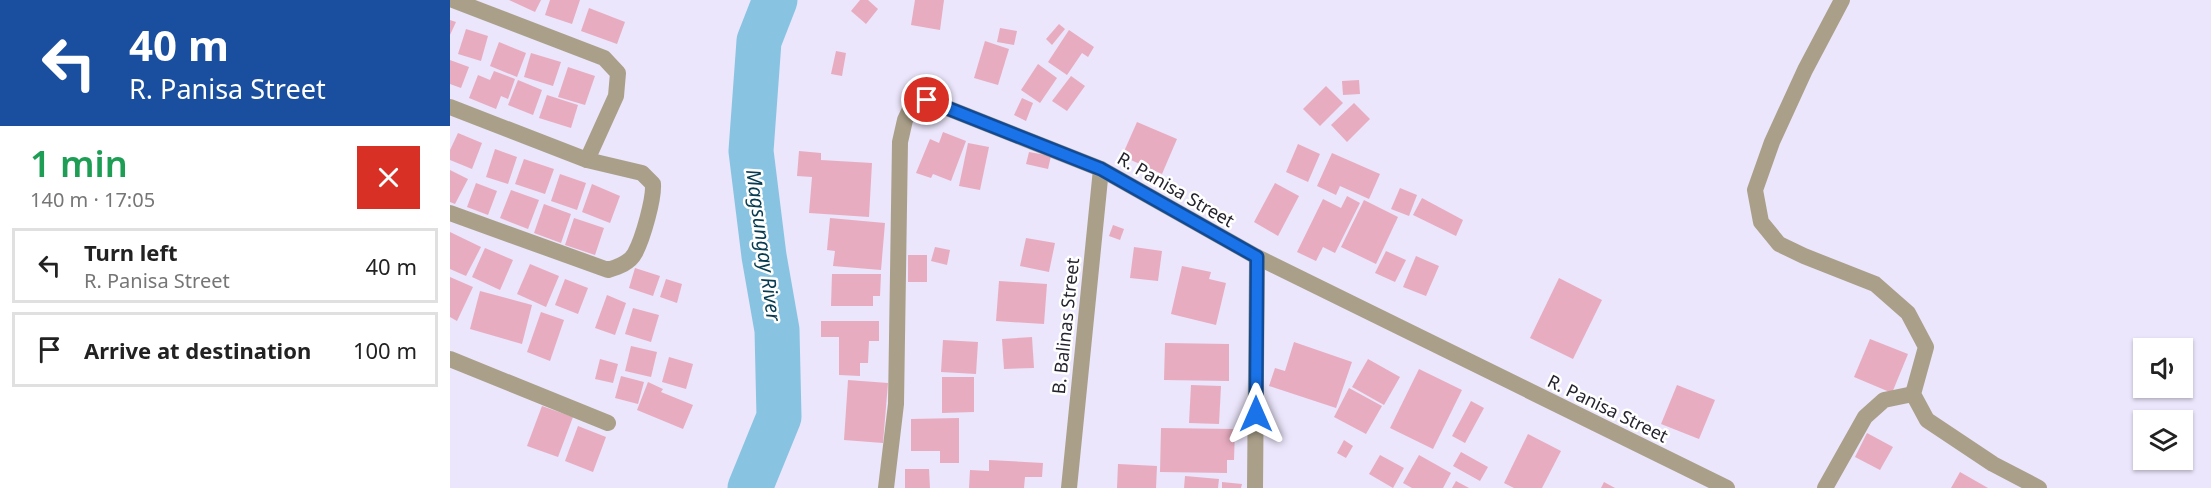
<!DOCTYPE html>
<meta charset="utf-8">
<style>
:root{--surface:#fff;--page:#f2f2f2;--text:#222;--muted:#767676;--line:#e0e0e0}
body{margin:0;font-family:"Noto Sans",sans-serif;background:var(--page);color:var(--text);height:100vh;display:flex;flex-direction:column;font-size:22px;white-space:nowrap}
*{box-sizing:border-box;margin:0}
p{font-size:20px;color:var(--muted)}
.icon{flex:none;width:33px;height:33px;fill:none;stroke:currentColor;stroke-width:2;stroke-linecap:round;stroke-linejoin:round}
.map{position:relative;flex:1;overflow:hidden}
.drawer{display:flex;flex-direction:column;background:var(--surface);width:450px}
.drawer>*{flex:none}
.top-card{background:#1a4fa0;color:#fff;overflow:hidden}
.buttons{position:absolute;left:1683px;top:338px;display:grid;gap:12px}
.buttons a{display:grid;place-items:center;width:60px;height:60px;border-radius:0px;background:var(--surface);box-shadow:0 2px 4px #0004;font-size:30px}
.pin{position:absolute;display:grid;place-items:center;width:51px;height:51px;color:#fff;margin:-26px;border:3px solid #fff;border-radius:50%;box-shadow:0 2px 6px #0007}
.me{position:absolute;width:66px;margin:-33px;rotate:0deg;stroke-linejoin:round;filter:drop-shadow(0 0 4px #0008)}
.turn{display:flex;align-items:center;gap:21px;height:126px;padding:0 30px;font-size:27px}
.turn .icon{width:78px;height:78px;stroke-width:2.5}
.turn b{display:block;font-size:42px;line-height:51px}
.round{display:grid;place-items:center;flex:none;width:63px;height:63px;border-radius:0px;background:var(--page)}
.headline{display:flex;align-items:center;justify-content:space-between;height:102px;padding:0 30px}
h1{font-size:36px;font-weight:600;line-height:45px;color:#1e9e55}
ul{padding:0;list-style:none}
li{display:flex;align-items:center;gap:18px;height:75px;margin:0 12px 9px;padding:0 18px;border:3px solid var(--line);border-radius:0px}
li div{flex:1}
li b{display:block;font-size:22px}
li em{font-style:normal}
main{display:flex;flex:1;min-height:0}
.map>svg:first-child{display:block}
</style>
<main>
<section class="drawer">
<div class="top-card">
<div class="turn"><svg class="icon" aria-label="left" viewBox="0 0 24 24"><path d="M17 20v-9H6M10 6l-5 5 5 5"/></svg><div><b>40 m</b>R. Panisa Street</div></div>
</div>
<div class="headline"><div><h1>1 min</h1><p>140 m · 17:05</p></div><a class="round" style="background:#d93025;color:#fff"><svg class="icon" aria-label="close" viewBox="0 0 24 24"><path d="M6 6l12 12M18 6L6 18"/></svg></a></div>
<ul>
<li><svg class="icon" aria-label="left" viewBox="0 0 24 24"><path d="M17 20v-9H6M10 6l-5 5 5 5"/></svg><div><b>Turn left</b><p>R. Panisa Street</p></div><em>40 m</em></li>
<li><svg class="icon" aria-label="arrive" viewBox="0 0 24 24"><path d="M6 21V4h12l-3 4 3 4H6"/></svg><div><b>Arrive at destination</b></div><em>100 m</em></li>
</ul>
</section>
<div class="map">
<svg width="1761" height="488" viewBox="0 0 1761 488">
<rect width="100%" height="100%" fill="#ebe6fb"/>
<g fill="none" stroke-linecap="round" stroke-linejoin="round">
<path stroke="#88c4e2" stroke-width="45" d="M300,488l29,-71 -2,-87 -13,-74 -13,-105 8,-110 16,-41"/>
</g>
<g fill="#e8acc0">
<path d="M59,0h32l-6,12z"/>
<path d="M100,0h30l-8,24 -27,-9z"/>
<path d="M410,0h8l10,9 -12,15 -15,-13z"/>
<path d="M465,0h29l-4,30 -29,-5z"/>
<path d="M139,8l36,14 -8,22 -36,-13z"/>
<path d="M0,20l6,2 -6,13z"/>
<path d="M609,24l6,5 -13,16 -6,-6z"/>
<path d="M550,28l17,3 -3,14 -17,-3z"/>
<path d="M16,29l22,7 -7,25 -23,-7z"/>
<path d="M619,30l25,17 -6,10 -6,-4 -15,22 -19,-13z"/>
<path d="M535,41l24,8 -11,36 -24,-7z"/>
<path d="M49,42l27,11 -9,24 -27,-11z"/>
<path d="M386,51l10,2 -4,23 -11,-2z"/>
<path d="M81,53l30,9 -8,24 -29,-9z"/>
<path d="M0,60l19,7 -8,21 -11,-4z"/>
<path d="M588,64l19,14 -17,25 -19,-13z"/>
<path d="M118,67l27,9 -10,29 -27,-8z"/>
<path d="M44,71l21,8 -7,20 -7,-3 -5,13 -27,-11 9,-23 12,5z"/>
<path d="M621,76l14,10 -18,25 -15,-10z"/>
<path d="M68,80l24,10 -9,25 -25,-10z"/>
<path d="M909,80l1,14 -17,1 -1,-14z"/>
<path d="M876,86l17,17 -23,23 -17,-17z"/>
<path d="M97,95l31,10 -7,23 -32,-10z"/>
<path d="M572,98l11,5 -7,18 -12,-6z"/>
<path d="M904,103l16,16 -23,23 -16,-17z"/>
<path d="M687,122l40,17 -15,35 -40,-18z"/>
<path d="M493,132l23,9 -15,40 -18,-7 -2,4 -15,-5 14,-34 9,4z"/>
<path d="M8,133l24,10 -10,26 -22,-9v-10z"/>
<path d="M518,143l21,4 -9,43 -21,-4z"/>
<path d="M848,144l22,10 -12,28 -22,-10z"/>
<path d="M45,149l22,8 -9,27 -22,-7z"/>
<path d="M349,151l22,2v7l51,3 -3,54 -60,-4 3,-36 -15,-1z"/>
<path d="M579,152l22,4 -3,13 -22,-5z"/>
<path d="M882,153l48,21 -11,25 -29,-13 -4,9 -19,-9z"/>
<path d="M74,159l30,10 -9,25 -30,-10z"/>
<path d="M0,170l18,9 -13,25 -5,-2z"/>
<path d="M110,174l26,9 -9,27 -26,-9z"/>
<path d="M26,183l21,8 -9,24 -21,-8z"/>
<path d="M825,183l24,13 -21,40 -24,-14z"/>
<path d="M142,184l28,12 -10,27 -28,-11z"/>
<path d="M950,188l17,7 -8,21 -18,-7z"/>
<path d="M61,190l28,10 -11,29 -28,-11z"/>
<path d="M897,196l13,7 -25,50 -12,-6 -7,14 -19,-9 26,-53 18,9z"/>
<path d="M972,198l41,22 -7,16 -43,-21z"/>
<path d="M914,200l34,17 -22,47 -35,-17z"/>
<path d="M94,204l27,10 -10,29 -27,-10z"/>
<path d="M124,218l30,10 -9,27 -30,-10z"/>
<path d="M380,218l55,5 -4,47 -48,-4 2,-15 -8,-1z"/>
<path d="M663,225l11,4 -4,11 -11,-4z"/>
<path d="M0,232l31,15 -15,29 -16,-7z"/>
<path d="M576,238l29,5 -6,29 -29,-6z"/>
<path d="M485,247l15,3 -3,15 -16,-4z"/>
<path d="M684,247l28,4 -4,30 -28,-3z"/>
<path d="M35,248l28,12 -13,30 -28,-13z"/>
<path d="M936,251l20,9 -11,22 -20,-9z"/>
<rect x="458" y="255" width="19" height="27"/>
<path d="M966,256l23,10 -13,30 -23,-9z"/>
<path d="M80,264l29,12 -13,31 -29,-13z"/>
<path d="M732,266l29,6 -2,7 17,4 -10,42 -45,-11z"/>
<path d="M185,268l25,8 -7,20 -24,-8z"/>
<path d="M382,274h49l-1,22h-7v10h-42z"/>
<path d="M0,277l23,10 -16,34 -7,-4z"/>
<path d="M1109,278l43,22 -29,59 -43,-21z"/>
<path d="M115,279l23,9 -10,26 -23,-9z"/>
<path d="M216,279l16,5 -5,19 -17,-6z"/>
<path d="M549,281l48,3 -3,40 -48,-3z"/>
<path d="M30,291l52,14 -10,39 -52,-15z"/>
<path d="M157,295l19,8 -11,32 -20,-7z"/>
<path d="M183,308l26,7 -8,27 -26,-8z"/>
<path d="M91,312l23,8 -14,41 -23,-9z"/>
<path d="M371,321h58v20h-10l-1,22h-8v13l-21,-1v-38h-18z"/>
<path d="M582,337l2,31 -30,1 -2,-30z"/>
<path d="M1420,339l38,15 -16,39 -38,-16z"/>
<path d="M493,340l35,2 -2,32 -35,-2z"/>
<path d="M844,342l58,20 -16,46 -67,-22 6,-18 10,3z"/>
<path d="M715,343l64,1v37l-65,-1z"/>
<path d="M181,346l26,6 -6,25 -26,-6z"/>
<path d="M219,357l24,7 -7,25 -24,-7z"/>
<path d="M150,359l18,5 -5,19 -18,-4z"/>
<path d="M918,359l32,18 -16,28 -32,-18z"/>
<path d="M969,369l43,21 -29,59 -43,-21z"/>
<path d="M171,376l23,6 -6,22 -23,-6z"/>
<path d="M492,377h32v35l-32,1z"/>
<path d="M398,380l40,3 -5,60 -39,-3z"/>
<path d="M198,382l15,7 -2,3 32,13 -10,24 -46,-19z"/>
<path d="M741,385l30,1 -2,38 -30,-1z"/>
<path d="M1227,385l38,15 -16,39 -38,-15z"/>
<path d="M899,388l33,18 -16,28 -32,-17z"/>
<path d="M1021,401l13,7 -19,35 -13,-7z"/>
<path d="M92,406l31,11 -15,40 -31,-11z"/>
<path d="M509,418v45h-19v-12h-29v-32z"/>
<path d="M128,426l28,11 -13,35 -28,-11z"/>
<path d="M711,428l74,1 -1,31h-7v13l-67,-1z"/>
<path d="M1417,433l26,14 -13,23 -25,-13z"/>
<path d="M1078,434l33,17 -19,37h-28l-10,-5z"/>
<path d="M894,440l9,6 -7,12 -9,-5z"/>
<path d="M1011,452l27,15 -8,14 -27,-15z"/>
<path d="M930,455l24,13 -11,20 -24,-14z"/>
<path d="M969,455l32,18 -8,15h-31l-9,-5z"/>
<path d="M539,460l54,3 -1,14h-17l-1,11h-55l1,-18 19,1z"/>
<path d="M668,464l39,2 -1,22h-39z"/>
<path d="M455,469h24l1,19h-25z"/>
<path d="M1510,472l28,16h-37z"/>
<path d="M735,476l34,3 -1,9h-34z"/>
<path d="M1006,481l13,7h-17z"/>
<path d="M772,482l20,2 -1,4h-19z"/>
<path d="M1154,482l11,6h-14z"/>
</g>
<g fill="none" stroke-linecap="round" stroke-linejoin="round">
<g stroke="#aaa08a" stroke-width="16">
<path d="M3,0l151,58 14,15 -2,23 -29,64"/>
<path d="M1392,0l-37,70 -33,72 -17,48 6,32 18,22 25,12 71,28 33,29 18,34 -13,47 14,26 66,44 46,24"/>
<path d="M0,107l137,53 55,13 11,11c1,15 -10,54 -18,69 -5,10 -17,14 -27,17l-158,-57"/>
<path d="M0,359l158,64"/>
<path d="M436,488l10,-84 4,-262 5,-22 7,-15 15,-5 174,69 156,88 470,231"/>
<path d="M619,488l32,-319"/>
<path d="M805,488l2,-231"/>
<path d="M1375,488l40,-71 19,-17 29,-6"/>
</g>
</g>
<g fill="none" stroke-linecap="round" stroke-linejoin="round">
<g stroke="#114b97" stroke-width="15">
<path id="route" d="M477,100l174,69 156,88 -1,157"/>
</g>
<use href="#route" stroke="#1a73e8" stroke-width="10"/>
</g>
<g text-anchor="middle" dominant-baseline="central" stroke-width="5" stroke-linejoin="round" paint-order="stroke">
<g font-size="18" fill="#25232d" stroke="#fff">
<text transform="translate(726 189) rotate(30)">R. Panisa Street</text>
<text transform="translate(615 326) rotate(-84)">B. Balinas Street</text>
<text transform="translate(1158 408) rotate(26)">R. Panisa Street</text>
</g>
<g font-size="20" font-style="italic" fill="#063b50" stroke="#fff">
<text transform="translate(314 245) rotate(82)">Magsungay River</text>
</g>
</g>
</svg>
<div class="buttons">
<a><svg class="icon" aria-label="sound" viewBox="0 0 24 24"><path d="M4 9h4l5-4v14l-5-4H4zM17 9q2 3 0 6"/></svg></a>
<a><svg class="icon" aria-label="layers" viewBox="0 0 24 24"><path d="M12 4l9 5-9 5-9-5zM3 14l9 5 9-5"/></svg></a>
</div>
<div class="pin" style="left:477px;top:100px;background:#d93025"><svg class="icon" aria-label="arrive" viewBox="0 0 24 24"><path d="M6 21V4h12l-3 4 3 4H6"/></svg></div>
<svg class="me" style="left:806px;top:414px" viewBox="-20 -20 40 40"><path d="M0-17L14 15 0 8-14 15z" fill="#1a73e8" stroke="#fff" stroke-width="4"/></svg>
</div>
</main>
